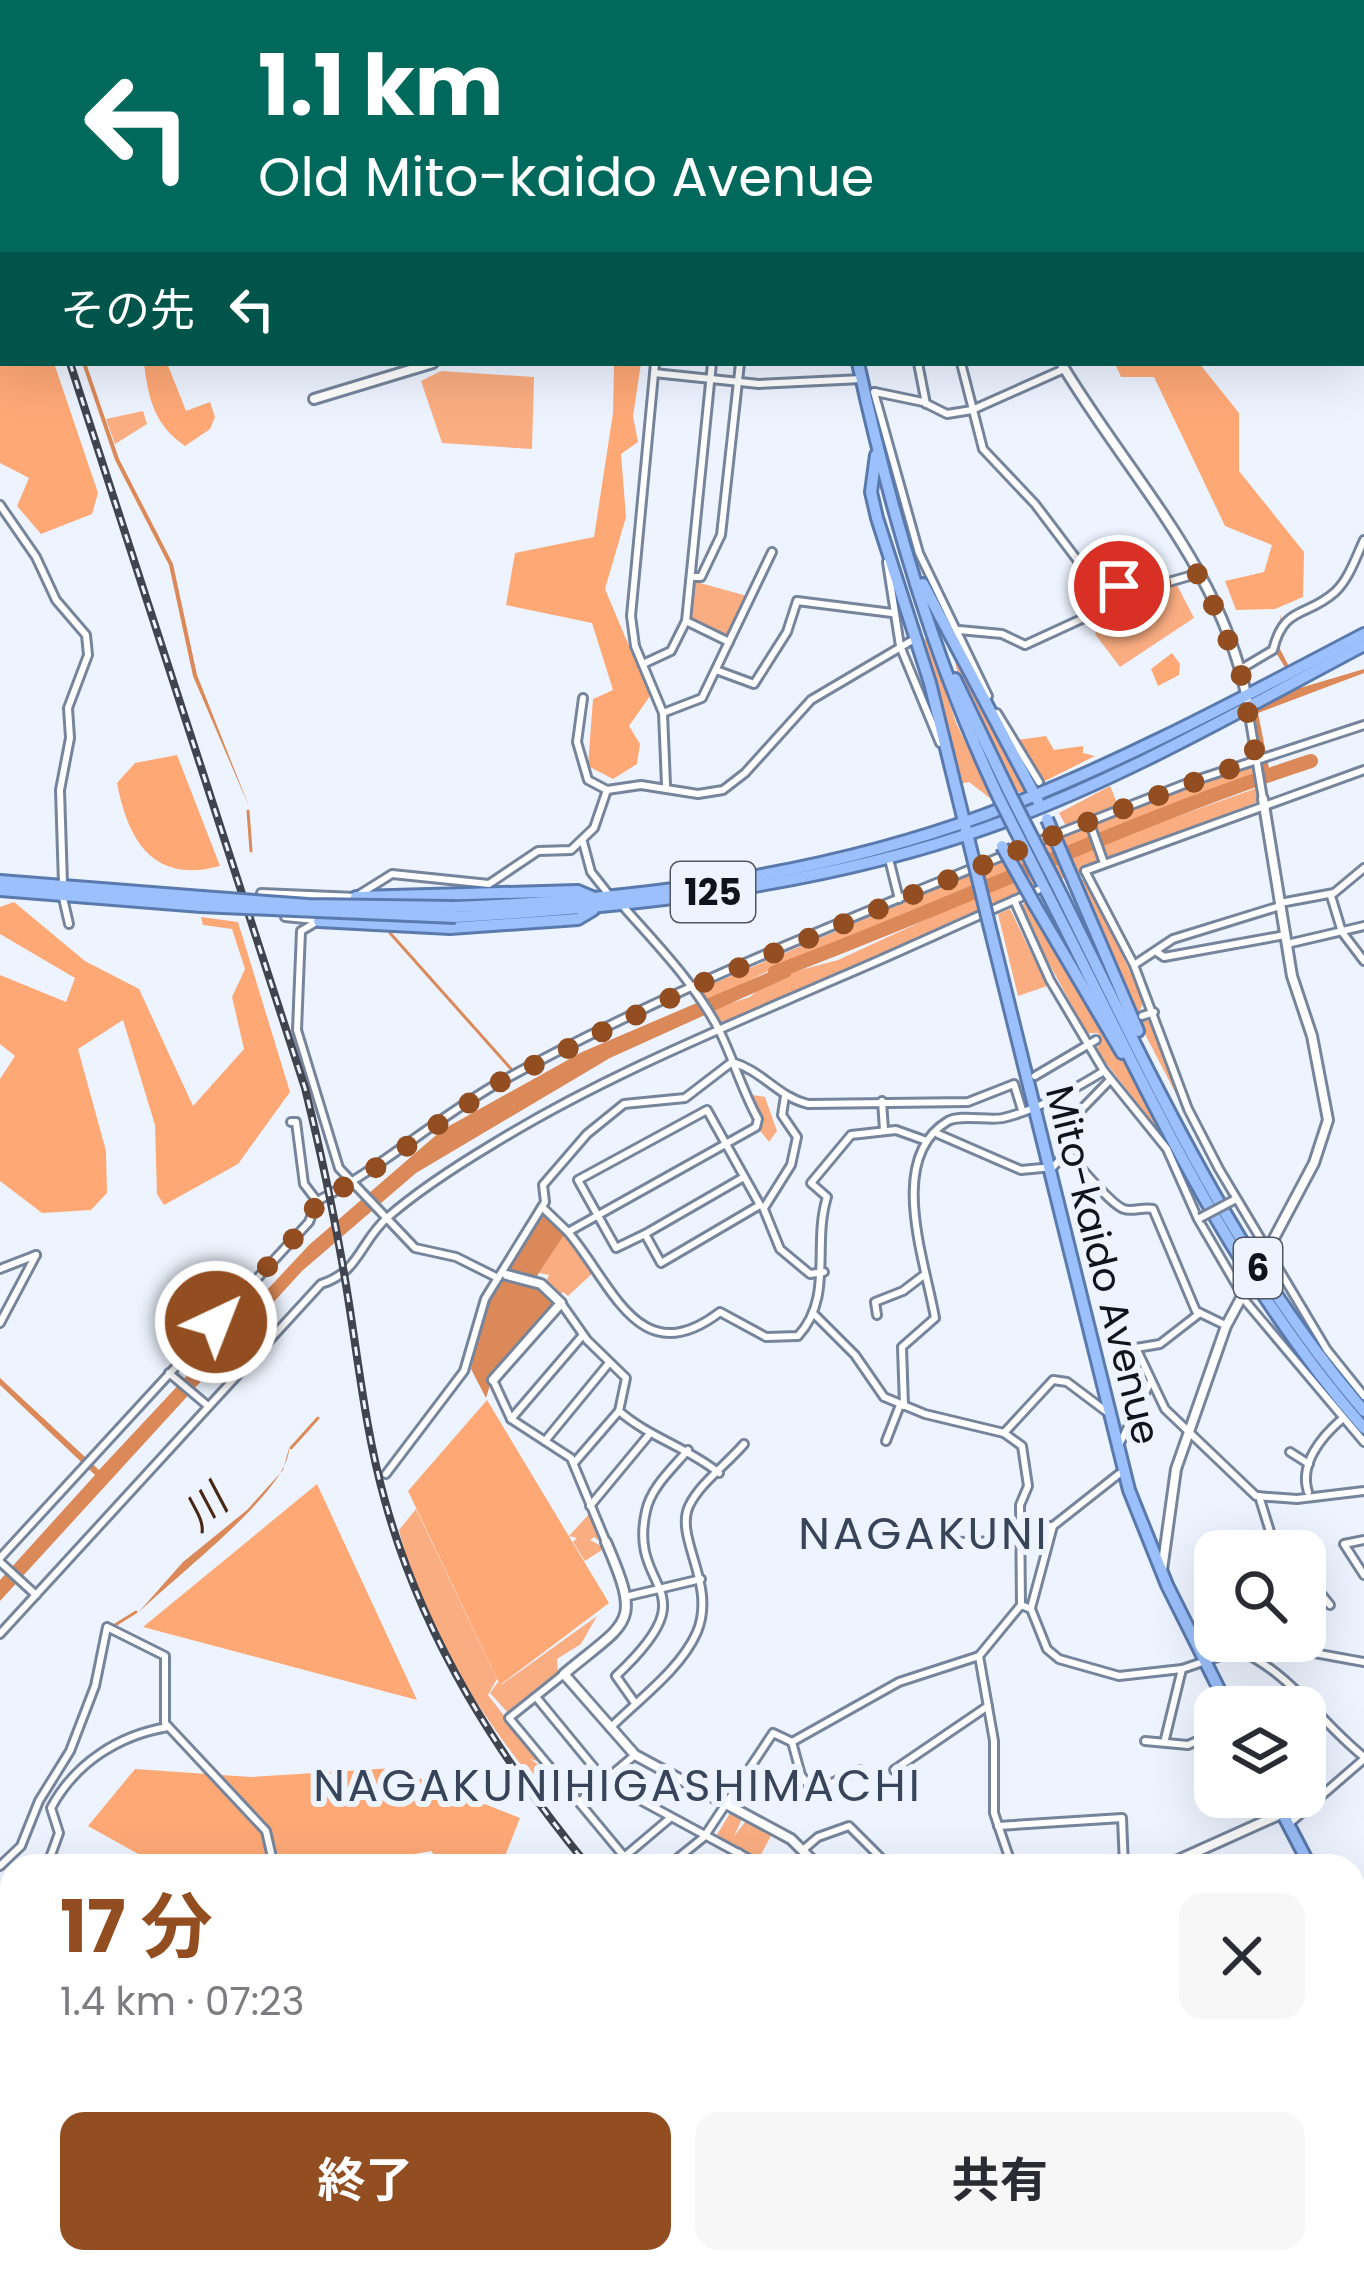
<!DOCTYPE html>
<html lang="ja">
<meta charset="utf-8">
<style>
:root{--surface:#fff;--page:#f7f7f7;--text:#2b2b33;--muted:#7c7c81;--accent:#924e21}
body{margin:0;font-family:Poppins,"Noto Sans JP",sans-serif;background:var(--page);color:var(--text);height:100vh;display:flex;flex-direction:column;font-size:45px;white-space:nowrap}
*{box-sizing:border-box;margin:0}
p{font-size:39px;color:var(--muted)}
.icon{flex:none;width:66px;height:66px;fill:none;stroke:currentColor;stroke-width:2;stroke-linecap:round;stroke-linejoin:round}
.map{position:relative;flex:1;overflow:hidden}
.sheet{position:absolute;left:0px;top:1854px;width:1365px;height:420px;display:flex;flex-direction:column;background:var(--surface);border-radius:36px 36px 0 0;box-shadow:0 12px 48px #0002}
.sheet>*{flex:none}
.banner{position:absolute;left:0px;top:0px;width:1365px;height:366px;box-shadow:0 12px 48px #0002;background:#00695c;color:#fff;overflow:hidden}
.tools{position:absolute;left:1194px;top:1530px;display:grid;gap:24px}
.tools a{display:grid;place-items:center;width:132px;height:132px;border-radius:24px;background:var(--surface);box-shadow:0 12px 48px #0002;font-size:60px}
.pin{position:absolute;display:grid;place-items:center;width:102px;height:102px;color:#fff;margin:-51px;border:6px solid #fff;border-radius:50%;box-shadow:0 3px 12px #0007}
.me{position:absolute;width:132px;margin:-66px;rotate:43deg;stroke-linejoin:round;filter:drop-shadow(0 0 9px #0008)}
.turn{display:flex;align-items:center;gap:42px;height:252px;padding:0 60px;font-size:54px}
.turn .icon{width:156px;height:156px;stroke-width:2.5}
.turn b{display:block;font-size:84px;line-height:102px}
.then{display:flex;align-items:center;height:114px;padding:0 60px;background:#0003;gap:24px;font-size:45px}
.round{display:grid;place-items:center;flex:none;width:126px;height:126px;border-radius:24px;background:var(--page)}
.overview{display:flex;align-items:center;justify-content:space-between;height:204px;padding:0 60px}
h1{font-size:72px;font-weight:700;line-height:90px;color:var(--accent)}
.action{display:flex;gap:24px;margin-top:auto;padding:24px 60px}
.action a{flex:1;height:138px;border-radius:24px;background:var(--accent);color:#fff;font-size:48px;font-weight:700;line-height:138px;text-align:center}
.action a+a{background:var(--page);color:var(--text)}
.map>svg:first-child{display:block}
</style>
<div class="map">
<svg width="1364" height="2274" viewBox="0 0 1364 2274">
<rect width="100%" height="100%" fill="#edf4ff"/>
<g fill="#faad81">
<path d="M441,371l93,6 -2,72 -90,-6 -21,-62z"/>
<path d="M143,411l4,13 -32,20 -9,-25z"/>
<path d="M693,581l54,15 -19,41 -38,-18z"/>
<path d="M1177,585l17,33 -74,49 -25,-33 9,-18z"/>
<path d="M928,638l28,85 39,79 -26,-20 -9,2 -16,-76 -23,-68z"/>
<path d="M953,651l75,134 -5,8 -9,-2 -56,-115z"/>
<path d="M1253,763l1,14c-165,55 -314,137 -482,192l-35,18 -1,7 -31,7 -7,-11 376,-160z"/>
<path d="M1110,786l8,19 -51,23 -8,-15z"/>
<path d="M1257,788l3,13 -295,116 -247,107 -9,-14 41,-13 20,-19 68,-18 221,-102z"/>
<path d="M1077,879l10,2 57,120 -5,11 5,8 8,1 36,96 -54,-104z"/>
<path d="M1027,898l128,218 17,32 -76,-98 6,-10 -4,-7h-11l-67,-123z"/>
<path d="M1010,909l37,77 -29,10 -20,-82z"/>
<path d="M752,1095l13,2 12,34 -8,11 -11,-14z"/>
<path d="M565,1233l32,36 -29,27 -5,-4 -5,5 -14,-12 5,-10 -10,-2z"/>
<path d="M416,1509l81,170 -9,16 52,67 -10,-3 18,12 -13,12c-61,-78 -112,-156 -136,-253z"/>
<path d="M589,1514l14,30 -9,-7 -4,3 15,8 -20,13 -12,-19 4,-4 -8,-2z"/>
<path d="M597,1616l-16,28 -24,15 1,15 -49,40 -19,-21 8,-11 3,3z"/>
<path d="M730,1813l12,6 -8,17 12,-15 26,13 -14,26 -43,-22z"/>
</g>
<g fill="#fea876">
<path d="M0,293l3,70h51l44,130 -6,21 -51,20 -24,-28 12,-28 -29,-15z"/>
<path d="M144,363h23l19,48 24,-9 5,15 -5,12 -25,17c-31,-21 -37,-49 -41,-83z"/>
<path d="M614,363h27l-8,53 5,26 -17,12 5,63 -21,72 45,107 -21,30 11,18 -3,20 -24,15 -25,-13 5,-67 20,-9 -21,-67 -86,-18 9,-52 79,-16 19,-124z"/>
<path d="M1115,363h84l40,50v58l65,81 -1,45 -28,12 -39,1 -11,-29 39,-9 8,-27 -47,-19 -71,-149h-33z"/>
<path d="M1172,653l8,11 -1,11 -21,11 -7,-17z"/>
<path d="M1046,736l8,14 29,-4v7l12,3 -52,26 -26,-42z"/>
<path d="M177,755l43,111c-67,18 -92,-25 -103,-83l18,-20z"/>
<path d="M14,902l71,59 54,28 54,117 51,-57 -12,-52 13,-28 -13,-40 -29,-4 -2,-8 37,5 52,170 -52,72 -74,41 -7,-11 -2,-69 -32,-105 -45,29 28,102 1,42 -16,17 -49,3 -42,-32v-102l15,-23 -15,-12v-69l66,27 9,-24 -75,-44v-27z"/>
<path d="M487,1400l122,203 -109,82 -92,-194z"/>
<path d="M317,1484l100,216 -274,-73z"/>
<path d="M393,1768l127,50 -19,48h-57l-13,-15 -82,15h-189l-72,-40 47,-57 116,8z"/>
<path d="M0,2127l12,10v102l-12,3z"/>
</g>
<g fill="#db8958">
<path d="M82,363h4l33,96 54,105 24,111 53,134 -57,-133 -24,-111 -54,-105z"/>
<path d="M1281,614l-1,35 20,39 64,-19v4l-106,40 11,55 -5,2 -10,-59 44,-22 -23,-38z"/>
<path d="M788,964l3,12 -181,82 -194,115 -114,98 -302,330v-21l95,-105 -95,-90v-7l99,92 210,-225 133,-115 140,-78z"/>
<path d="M542,1209l24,23 -31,47 -35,-3z"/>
<path d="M507,1277l27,6 25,20 -67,76 -6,19 -15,-29 16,-69 11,-20z"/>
<path d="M289,1448c1,42 -115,129 -152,166l46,-52 64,-52 36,-40z"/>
</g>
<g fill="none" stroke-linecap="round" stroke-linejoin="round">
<g stroke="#db8958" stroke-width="3">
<path d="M248,811l3,40"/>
<path d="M390,933l122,137"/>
<path d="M291,1448l27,-30"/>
<path d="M115,1625l21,-13"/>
</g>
<path stroke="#db8958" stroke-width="14" d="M775,972c180,-67 354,-152 536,-211"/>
<g stroke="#76859c" stroke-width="12">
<g id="minor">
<path d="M153,0l56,3"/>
<path d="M257,0l3,3"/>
<path d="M377,0l2,3"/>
<path d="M698,0l4,3"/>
<path d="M1269,0l2,3"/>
<path d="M139,3l1,-3"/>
<path d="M285,3l4,-3"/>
<path d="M674,3l1,-3"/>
<path d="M1362,104l2,2"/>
<path d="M655,363l-24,253 4,30 28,67 3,72"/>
<path d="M918,363l8,41"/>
<path d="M961,363l22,86 52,55 71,94"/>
<path d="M654,373l105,11 103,-5"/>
<path d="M874,392l45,161 69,143"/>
<path d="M875,392l48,10 24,12 25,-4 92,-41"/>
<path d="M0,505l36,52 20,43 30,35 2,20 -20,53 2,30 -10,52 3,94"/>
<path d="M887,562l13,84 40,97"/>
<path d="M691,577h10l20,-42 19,-172"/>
<path d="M686,621l43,21"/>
<path d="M959,630l43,4 23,11 74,-34 20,-25 46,-3 35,-10"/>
<path d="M643,664l28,-13 15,-30 26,-258"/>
<path d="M1241,669l32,-19c11,-45 33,-32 62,-58 14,-13 21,-35 29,-52"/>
<path d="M716,670l38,14 33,-52 10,-31 95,12"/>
<path d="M583,698l-6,44 11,38 19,10 34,-5 57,9 25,-4 22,-17 66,-73 100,-59"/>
<path d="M1248,709l15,90"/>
<path d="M663,713l39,-15 70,-146"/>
<path d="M997,713l42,69"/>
<path d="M1089,821l15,42"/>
<path d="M583,842l8,30 19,24"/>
<path d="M1037,842l153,-60 174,-57"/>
<path d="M889,859l10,40"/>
<path d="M1085,871l49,94 54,144 31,60 108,181 37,46"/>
<path d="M1085,871l279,-101"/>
<path d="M261,893l95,4"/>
<path d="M360,894l32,-20 97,10 49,-33 33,-1 23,-22 13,-38"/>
<path d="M1331,896l11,36 22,29"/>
<path d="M63,898l6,26"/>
<path d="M1014,900l36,80 54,91 63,78 31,70 49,84 117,139"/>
<path d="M1280,903l54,-10 30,-25"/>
<path d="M285,917l30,3"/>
<path d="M318,921l-17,10 -4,99 42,138 76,80 41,9 42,21"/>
<path d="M1287,944l77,-18"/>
<path d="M1157,952l7,5 121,-22"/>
<path d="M1134,965l39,-26 107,-33"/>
<path d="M1142,1016l12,-4"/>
<path d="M1035,1076l61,-36"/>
<path d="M1110,1080l-34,35 -9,37c10,11 44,53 57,57 7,3 19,-2 29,0l43,102 29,14"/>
<path d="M882,1101l2,29"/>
<path d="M938,1134l83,36 32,-3 14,-15"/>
<path d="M317,1201c65,-33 119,-83 183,-119 167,-92 348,-163 525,-235"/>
<path d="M542,1207l26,25 188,-105 2,-8c-16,-29 -24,-58 -38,-87 -24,-48 -64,-88 -99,-128"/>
<path d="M763,1207l17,42 30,25 14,-2"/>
<path d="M764,1208l27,-43 6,-28 -15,-22 3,-19"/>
<path d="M568,1232c45,53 71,142 152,80l46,25 32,-1c36,-39 14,-91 29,-139l-16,-14 40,-48 45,-5 28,10"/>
<path d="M645,1234l-29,14 -38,-68 129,-70 53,95 -99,58 -16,-29 99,-57"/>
<path d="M0,1269l36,-14"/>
<path d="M561,1303l26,37 39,38 -7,33c31,27 68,36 100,62"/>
<path d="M813,1313l42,42 29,42 41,17 79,19 18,13 6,40 -8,19 1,100 10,4 16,40 12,10 60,17 63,-7 77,-26 105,19"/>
<path d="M1200,1313l-40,31 -24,4 29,61 91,87 41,3 67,-8"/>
<path d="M877,1315l-2,-13 28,-11 21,-16"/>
<path d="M0,1323l36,-68"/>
<path d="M169,1373l39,33"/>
<path d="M493,1380l18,39 60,39 35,84"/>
<path d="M904,1406l-2,-59 33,-29c-10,-58 -49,-160 13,-197 12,-7 41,0 55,-3 34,-8 72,-29 101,-47"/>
<path d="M511,1419l72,-84"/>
<path d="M1004,1433l49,-53 14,2 40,30"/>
<path d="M545,1441l64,-78"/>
<path d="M886,1441l14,-36"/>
<path d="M1117,1449l33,-66"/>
<path d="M1290,1452l19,12"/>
<path d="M574,1463l45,-52"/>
<path d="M386,1474l78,-103 21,-72 60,-97 -2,-17 44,-51 37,-30 61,-6 47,-36c31,9 46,35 76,42l160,-2 46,-18 8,26"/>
<path d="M1308,1492c-9,-28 13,-55 34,-73"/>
<path d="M1259,1496l17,55"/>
<path d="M590,1506l58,-70"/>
<path d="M1021,1525l32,1"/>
<path d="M1364,1540l-20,4 20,31"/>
<path d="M951,1542l70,-1"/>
<path d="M0,1558l309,-336 8,-21 -13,-17 -8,-62h-5"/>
<path d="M0,1562l36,33"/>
<path d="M1305,1574l25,31"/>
<path d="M629,1596l72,-17"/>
<path d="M1031,1608l22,-82 71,-56"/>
<path d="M0,1634l321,-350c39,-12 39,-43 67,-67 31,-27 70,-52 105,-73 109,-67 228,-115 345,-166 67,-28 133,-60 200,-88"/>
<path d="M1243,1652c51,25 77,70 121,105"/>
<path d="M564,1674l-55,44 123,148"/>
<path d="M536,1697l69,84 157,85"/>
<path d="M635,1703l-19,-27c97,-91 11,-82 30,-165 5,-24 27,-43 42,-61"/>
<path d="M610,1728c28,-28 71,-59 87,-96 20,-48 -23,-94 -8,-126 11,-23 38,-42 55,-62"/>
<path d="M1165,1739l17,-70"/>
<path d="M1145,1741l43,4 27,-12"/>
<path d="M792,1742l9,33 12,17 46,-22"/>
<path d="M894,1770l94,-64"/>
<path d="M579,1802l56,-47"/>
<path d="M1290,1823l74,-64"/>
<path d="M998,1826l124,-8 2,48"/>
<path d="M804,1849l14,-12 31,-11 40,40"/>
<path d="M624,1857l45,-38"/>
<path d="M0,1866l21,-20 18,-45 31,-50 25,-65 12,-59 58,29v67l101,108 8,35"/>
<path d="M47,1866l12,-33 -8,-25c24,-45 68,-73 117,-81"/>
<path d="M668,1866l36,-29 69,-104 19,9 107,-60 80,-26"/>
<path d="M725,1866l14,-13"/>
<path d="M1012,1866l-18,-53v-72l-15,-85 42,-51"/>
<path d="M0,2022l12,-4"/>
<path d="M0,2038l12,10"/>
<path d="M1353,2050l11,14"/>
<path d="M12,2065l-8,5 8,19"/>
<path d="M1353,2114l11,-11"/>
<path d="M1353,2232h11"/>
<path d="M242,2262l7,12"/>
<path d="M285,2262l6,12"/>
<path d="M321,2262l8,12"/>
<path d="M363,2262l7,12"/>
<path d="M539,2262l43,6"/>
<path d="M643,2262l3,12"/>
<path d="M689,2262l10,12"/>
<path d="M1189,2262l7,12"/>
<path d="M1069,2272l1,-10"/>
<path d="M189,2274l4,-12"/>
<path d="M236,2274l19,-12"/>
<path d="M405,2274l5,-8 14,8"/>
<path d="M442,2274l8,-12"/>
<path d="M514,2274l7,-12"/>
<path d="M581,2274l4,-12"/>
<path d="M701,2274l14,-12"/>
<path d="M773,2274l29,-10"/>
<path d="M1034,2274l1,-12"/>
<path d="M1169,2274l13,-12"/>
</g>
</g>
<g stroke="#76859c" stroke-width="14">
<g id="tertiary">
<path d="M992,0l1,3"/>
<path d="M410,3l6,-3"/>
<path d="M1061,363c66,111 160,204 186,336"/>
<path d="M314,399l119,-36"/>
<path d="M1263,799l29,177 20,60 16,84 -14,43 -51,96"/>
<path d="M493,1380l68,-77 -20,-19 -34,-9"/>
<path d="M606,1542c36,84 24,77 -42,132l71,81 156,84 27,27"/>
<path d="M1162,1570l14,-101 50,-143 21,-39"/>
<path d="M1165,1866l118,-53"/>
<path d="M0,1906l12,-4"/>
<path d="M1353,1947l11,-5"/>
<path d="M969,2274l4,-12"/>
</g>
</g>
<g stroke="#5a7aad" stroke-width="16">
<g id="trunk">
<path d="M784,0l1,3"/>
<path d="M858,363c33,150 76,299 142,437"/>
<path d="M876,455l-5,37 6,26 53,165 43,175"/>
<path d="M923,584l115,217"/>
<path d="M955,679l56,117"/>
<path d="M1053,878c92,184 176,376 311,533"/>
<path d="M0,881l202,16"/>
<path d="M1042,883c97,188 181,385 322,545"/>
<path d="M1075,884l63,147"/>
<path d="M0,890l201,16"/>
<path d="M356,897l222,-6 19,8"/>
<path d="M1035,905l87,148"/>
<path d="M455,907c177,-7 362,-30 530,-92 131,-49 255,-116 379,-181"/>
<path d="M456,917c177,-10 362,-30 530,-89 131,-46 255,-118 378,-183"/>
<path d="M988,920l141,570 38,95 61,122"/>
<path d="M319,921l131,7 128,-9 15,-9"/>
<path d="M1274,1797l36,69"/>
<path d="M1353,1961l11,35"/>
</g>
</g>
<use href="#minor" stroke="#fff" stroke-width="6"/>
<use href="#tertiary" stroke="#fff" stroke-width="8"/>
<use href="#trunk" stroke="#9cc0fc" stroke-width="10"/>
<g stroke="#3f444e" stroke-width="8">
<g id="rail">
<path d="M0,146l3,10"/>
<path d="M70,363l235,725c16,65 30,130 41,197 12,72 19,145 39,216 38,138 113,255 203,365"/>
<path d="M817,2262l2,12"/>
</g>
</g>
<use href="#rail" stroke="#edf4ff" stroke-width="3" stroke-dasharray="9" stroke-linecap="butt"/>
<g stroke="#76859c" stroke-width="12" stroke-linecap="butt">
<path id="minor-bridge" d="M1200,1218l34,-18"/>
</g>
<g stroke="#76859c" stroke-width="14" stroke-linecap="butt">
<path id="tertiary-bridge" d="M1247,1287l16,-28"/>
</g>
<g stroke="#5a7aad" stroke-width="16" stroke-linecap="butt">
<g id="trunk-bridge">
<path d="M1011,796l42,82"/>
<path d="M1000,800l42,83"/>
<path d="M1047,819l28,65"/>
<path d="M1002,846l33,59"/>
<path d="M973,858l15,62"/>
<path d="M202,897l106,8 147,2"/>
<path d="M201,906l255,11"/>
</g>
</g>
<use href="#minor-bridge" stroke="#fff" stroke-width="6"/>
<use href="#tertiary-bridge" stroke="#fff" stroke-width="8"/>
<use href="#trunk-bridge" stroke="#9cc0fc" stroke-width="10"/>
</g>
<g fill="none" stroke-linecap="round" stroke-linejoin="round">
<path stroke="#924e21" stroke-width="21" stroke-dasharray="0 37.8" d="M216,1322l93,-100 8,-21 44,-23 137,-95 195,-96 371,-156 192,-72 -16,-90 -40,-96 -35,10 -46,3"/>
</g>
<g text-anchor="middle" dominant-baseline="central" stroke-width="12" stroke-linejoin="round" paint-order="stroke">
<g fill="#edf4ff" stroke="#515660" stroke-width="3">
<rect x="671" y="862" width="84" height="60" rx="9"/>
<rect x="1234" y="1238" width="48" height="60" rx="9"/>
</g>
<g font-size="36" font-weight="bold" fill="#0e131c">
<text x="713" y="892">125</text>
<text x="1258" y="1268">6</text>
</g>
<g font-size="39" fill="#0e131c" stroke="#edf4ff">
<text transform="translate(1103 1265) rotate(76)">Mito-kaido Avenue</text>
</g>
<g font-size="42" font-style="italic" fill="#492713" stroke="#edf4ff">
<text transform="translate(205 1508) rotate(-42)">川</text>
</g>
<g font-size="45" letter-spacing="3" fill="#374459" stroke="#edf4ff">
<text x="924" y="1533">NAGAKUNI</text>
<text x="618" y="1785">NAGAKUNIHIGASHIMACHI</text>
</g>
</g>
</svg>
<div class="tools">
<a><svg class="icon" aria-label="search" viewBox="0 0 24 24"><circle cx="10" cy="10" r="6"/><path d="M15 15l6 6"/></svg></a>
<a><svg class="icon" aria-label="layers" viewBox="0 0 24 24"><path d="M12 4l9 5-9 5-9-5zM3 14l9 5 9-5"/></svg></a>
</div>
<div class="pin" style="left:1119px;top:586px;background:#d93025"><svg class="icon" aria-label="arrive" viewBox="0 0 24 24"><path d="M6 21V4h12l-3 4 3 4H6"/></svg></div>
<svg class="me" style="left:216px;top:1322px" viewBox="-20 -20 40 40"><circle r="17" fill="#924e21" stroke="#fff" stroke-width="3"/><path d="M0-11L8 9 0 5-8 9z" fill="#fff"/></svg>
<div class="banner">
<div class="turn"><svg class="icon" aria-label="left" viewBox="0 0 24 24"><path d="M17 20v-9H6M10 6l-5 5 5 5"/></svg><div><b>1.1 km</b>Old Mito-kaido Avenue</div></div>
<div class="then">その先<svg class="icon" aria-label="left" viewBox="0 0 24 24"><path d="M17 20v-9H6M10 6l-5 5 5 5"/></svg></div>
</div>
<section class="sheet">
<div class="overview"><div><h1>17 分</h1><p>1.4 km · 07:23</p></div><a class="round"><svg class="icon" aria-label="close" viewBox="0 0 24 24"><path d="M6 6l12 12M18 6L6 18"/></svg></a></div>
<div class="action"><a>終了</a><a>共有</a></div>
</section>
</div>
